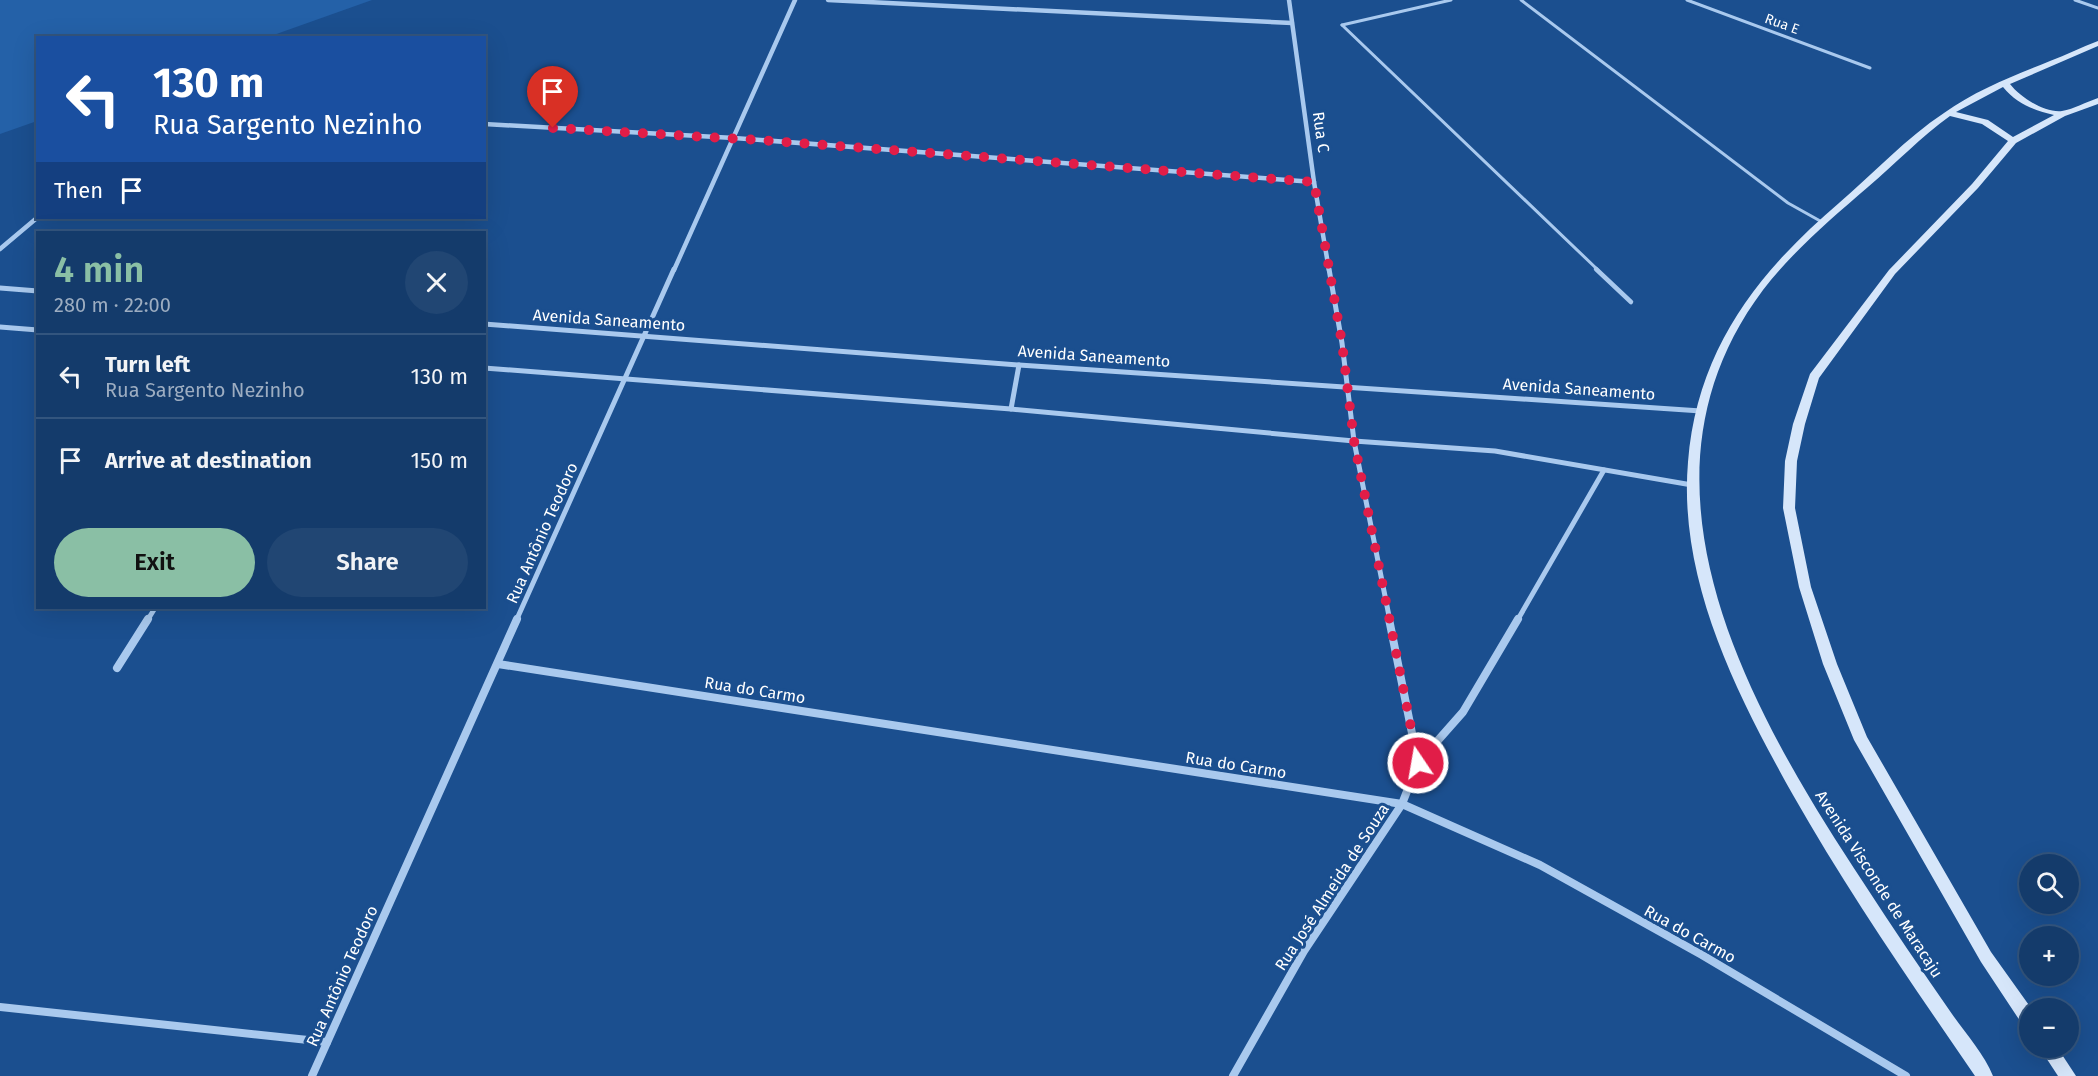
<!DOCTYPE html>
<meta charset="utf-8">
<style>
:root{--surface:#143b6b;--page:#214673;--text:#f1f3f6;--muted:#9dadc1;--line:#33557e;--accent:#8abfa5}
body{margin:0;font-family:"Fira Sans",sans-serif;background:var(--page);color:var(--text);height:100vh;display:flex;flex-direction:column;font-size:22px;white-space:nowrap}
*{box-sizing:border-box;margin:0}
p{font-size:20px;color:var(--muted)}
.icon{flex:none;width:33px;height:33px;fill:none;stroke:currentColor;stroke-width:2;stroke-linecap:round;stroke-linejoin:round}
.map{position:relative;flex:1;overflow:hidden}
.panel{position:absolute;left:36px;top:231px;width:450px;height:378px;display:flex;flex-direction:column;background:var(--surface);border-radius:0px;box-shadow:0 6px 24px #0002,0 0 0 2px var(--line)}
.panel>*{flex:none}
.banner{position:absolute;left:36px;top:36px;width:450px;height:183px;border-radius:0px;box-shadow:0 6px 24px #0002,0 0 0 2px var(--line);background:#1a4fa0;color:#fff;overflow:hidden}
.tools{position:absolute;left:2019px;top:854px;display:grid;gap:12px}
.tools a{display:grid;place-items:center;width:60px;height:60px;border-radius:50%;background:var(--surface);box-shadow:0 6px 24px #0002,0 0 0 2px var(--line);font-size:30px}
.pin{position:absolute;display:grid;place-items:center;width:51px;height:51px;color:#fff;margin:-62px -26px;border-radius:50% 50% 50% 0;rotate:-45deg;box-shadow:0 0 6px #0007}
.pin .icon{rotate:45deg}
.me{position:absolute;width:66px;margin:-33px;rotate:348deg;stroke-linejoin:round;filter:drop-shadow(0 0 4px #0008)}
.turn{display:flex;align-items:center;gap:21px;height:126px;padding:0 18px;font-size:27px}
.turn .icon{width:78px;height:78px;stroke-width:2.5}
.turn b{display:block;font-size:42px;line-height:51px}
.then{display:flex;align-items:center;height:57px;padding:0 18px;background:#0003;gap:12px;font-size:22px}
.round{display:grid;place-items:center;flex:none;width:63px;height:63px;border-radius:32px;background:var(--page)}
.overview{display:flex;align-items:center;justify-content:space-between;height:102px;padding:0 18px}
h1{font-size:36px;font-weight:600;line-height:45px;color:var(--accent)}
.button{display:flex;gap:12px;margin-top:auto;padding:12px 18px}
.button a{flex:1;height:69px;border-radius:36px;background:var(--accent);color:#111;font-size:24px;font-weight:600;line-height:69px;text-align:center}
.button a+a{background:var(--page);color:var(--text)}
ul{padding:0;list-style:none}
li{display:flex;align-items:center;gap:18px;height:84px;padding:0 18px;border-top:2px solid var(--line)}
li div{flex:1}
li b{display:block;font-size:22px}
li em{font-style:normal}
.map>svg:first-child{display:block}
</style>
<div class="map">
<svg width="2098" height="1076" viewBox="0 0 2098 1076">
<rect width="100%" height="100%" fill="#1b4f8f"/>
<path fill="#2461a8" d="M0,0h372l-104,37 -230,1 -1,83 -37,13z"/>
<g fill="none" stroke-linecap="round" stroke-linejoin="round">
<g stroke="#a9c9ee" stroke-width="3">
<path d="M1521,0l267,203 34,19"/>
<path d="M1687,0l183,68"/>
<path d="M2075,0l23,8"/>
<path d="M1342,25l256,245"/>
<path d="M1342,25l109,-25"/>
</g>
<path stroke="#a9c9ee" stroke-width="4.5" d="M1596,269l35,33"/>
<g stroke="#a9c9ee" stroke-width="4.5">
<path d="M828,0l464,23"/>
<path d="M1289,0l25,182 15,88"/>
<path d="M484,124l250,14 580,44"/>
<path d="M0,249l38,-32"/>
<path d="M674,270l121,-270"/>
</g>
<g stroke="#a9c9ee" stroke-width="5">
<path d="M1329,269l13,74 12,98 36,180"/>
<path d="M0,288l38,3"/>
<path d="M484,324l535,41 682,46"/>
<path d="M0,327l38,3"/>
<path d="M484,368l527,41 343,32 141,10 197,34"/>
<path d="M1011,409l8,-44"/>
<path d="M147,621l8,-13"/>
<path d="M516,621l158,-352"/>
<path d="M1517,621l87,-151"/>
</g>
<g stroke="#a9c9ee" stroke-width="8">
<path d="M1389,619l29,144"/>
<path d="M498,664l904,140 138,61 162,90 204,121"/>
<path d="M117,668l31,-49"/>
<path d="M0,1007l327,35"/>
<path d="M312,1076l205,-457"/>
<path d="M1233,1076l71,-125 98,-147 16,-41 45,-51 55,-93"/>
</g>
<g fill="#d6e6fa" fill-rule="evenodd">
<path d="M2098,41v5l-88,38c10,13 34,29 52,27 12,-2 24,-9 36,-13v6l-33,12 -49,27 -38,45 -83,86 -76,104 -14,46 -8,37 -2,47 16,79 26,77 30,73 124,215 40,56 -1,21 -6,-2 -43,-65 -127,-222 -31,-76 -24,-77 -16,-79 2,-47 8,-37 17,-50 79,-104 83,-86 36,-43 -26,-17 -32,-8c-29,21 -54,47 -82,71 -37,32 -75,64 -105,103 -145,193 -12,422 100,592 29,45 59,89 89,132 14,20 32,40 41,62h-18c-63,-92 -127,-184 -182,-281 -56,-100 -115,-215 -105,-333 9,-112 69,-189 151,-259 35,-30 67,-65 105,-90 32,-23 69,-37 106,-52 16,-6 32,-14 48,-20zM2003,87c14,17 30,23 51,28l-41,22 -25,-17 -32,-8z"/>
<path d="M2039,1047h18l19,29h-18z"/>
</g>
</g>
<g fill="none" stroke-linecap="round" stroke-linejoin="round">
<path stroke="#e11d48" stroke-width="10" stroke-dasharray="0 18" d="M553,128l205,12 556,42 28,161 12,98 64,322"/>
</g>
<g text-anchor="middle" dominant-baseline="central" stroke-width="6" stroke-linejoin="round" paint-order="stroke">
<g font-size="14" fill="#fff" stroke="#1b4f8f">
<text transform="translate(1782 24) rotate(20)">Rua E</text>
</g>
<g font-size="16" fill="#fff" stroke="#1b4f8f">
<text transform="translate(1321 132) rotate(82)">Rua C</text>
<text transform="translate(609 320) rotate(4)">Avenida Saneamento</text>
<text transform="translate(1094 356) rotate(4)">Avenida Saneamento</text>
<text transform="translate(1579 389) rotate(4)">Avenida Saneamento</text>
<text transform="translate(542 533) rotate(-66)">Rua Antônio Teodoro</text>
<text transform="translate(755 690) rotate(9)">Rua do Carmo</text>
<text transform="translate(1236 765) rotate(9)">Rua do Carmo</text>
<text transform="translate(1879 884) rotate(57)">Avenida Visconde de Maracaju</text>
<text transform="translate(1332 887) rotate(-57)">Rua José Almeida de Souza</text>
<text transform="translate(1690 934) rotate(29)">Rua do Carmo</text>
<text transform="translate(342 976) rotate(-66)">Rua Antônio Teodoro</text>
</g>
</g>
</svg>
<div class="tools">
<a><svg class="icon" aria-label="search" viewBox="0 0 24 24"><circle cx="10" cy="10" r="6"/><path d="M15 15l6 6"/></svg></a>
<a>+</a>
<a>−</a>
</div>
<div class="pin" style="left:553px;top:128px;background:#d93025"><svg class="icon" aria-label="arrive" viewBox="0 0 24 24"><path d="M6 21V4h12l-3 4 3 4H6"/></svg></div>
<svg class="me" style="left:1418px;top:763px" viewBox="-20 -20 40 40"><circle r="17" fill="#e11d48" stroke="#fff" stroke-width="3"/><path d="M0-11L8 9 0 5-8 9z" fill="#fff"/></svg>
<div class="banner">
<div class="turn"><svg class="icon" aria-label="left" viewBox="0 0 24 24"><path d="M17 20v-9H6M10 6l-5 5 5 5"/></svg><div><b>130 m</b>Rua Sargento Nezinho</div></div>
<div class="then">Then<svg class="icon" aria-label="arrive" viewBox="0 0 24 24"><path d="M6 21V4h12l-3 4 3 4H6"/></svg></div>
</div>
<section class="panel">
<div class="overview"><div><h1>4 min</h1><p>280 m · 22:00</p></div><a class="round"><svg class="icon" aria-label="close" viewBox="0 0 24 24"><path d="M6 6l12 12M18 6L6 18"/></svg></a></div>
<ul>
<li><svg class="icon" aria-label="left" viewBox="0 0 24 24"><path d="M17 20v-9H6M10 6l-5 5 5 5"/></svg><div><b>Turn left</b><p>Rua Sargento Nezinho</p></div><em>130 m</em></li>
<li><svg class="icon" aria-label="arrive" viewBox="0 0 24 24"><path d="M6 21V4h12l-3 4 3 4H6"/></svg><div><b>Arrive at destination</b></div><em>150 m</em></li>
</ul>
<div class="button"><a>Exit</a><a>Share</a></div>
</section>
</div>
